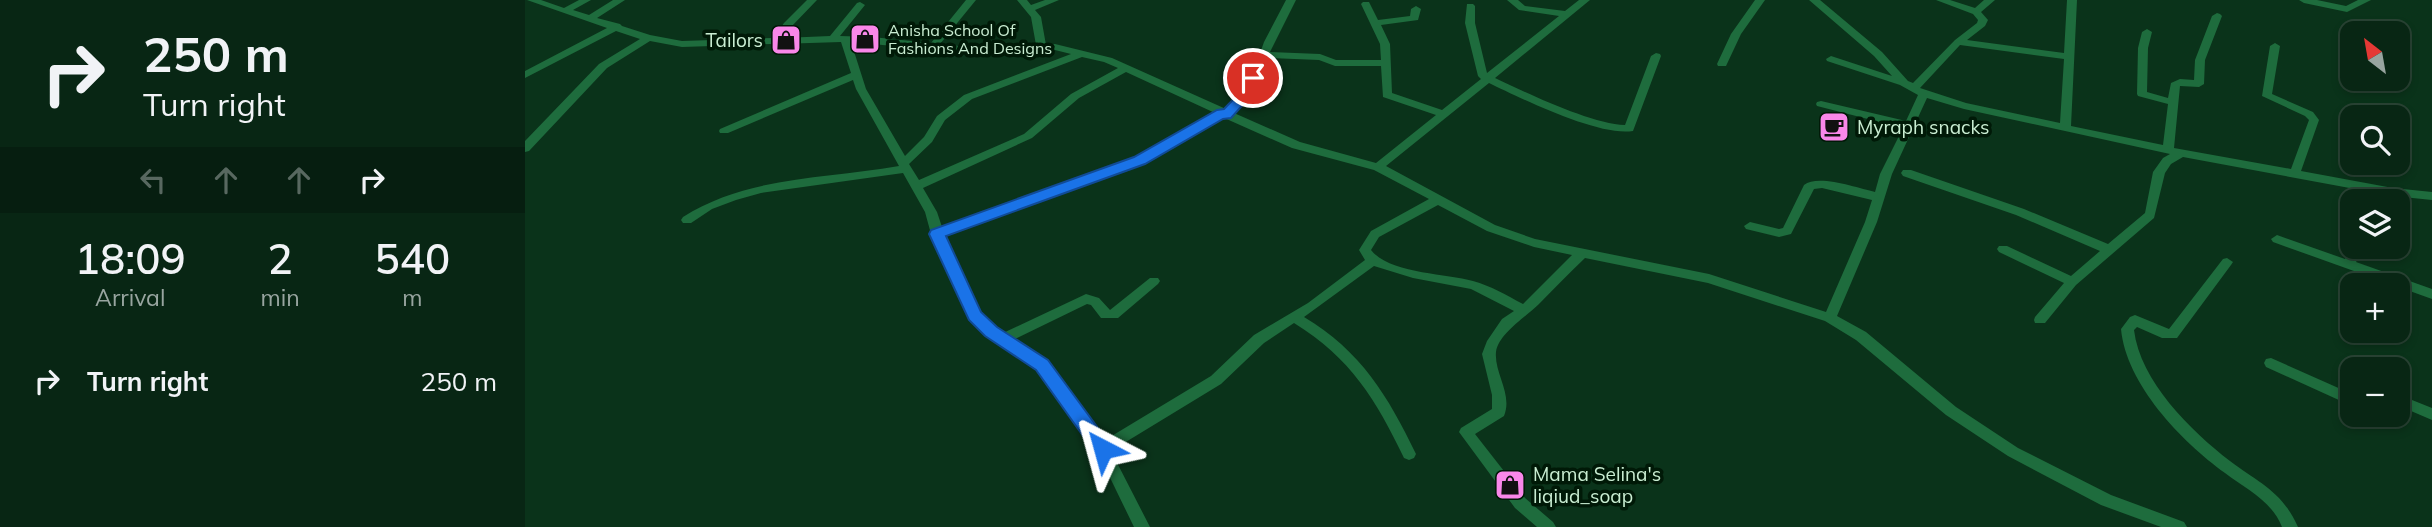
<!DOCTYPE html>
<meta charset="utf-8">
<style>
:root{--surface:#082614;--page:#163222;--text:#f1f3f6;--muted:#98a5a0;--line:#294334}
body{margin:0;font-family:Mulish,sans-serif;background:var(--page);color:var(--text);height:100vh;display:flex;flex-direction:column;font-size:26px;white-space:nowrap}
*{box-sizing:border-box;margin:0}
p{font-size:23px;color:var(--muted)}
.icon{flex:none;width:38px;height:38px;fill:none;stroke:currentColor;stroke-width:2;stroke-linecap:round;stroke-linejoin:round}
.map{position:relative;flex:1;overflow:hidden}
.side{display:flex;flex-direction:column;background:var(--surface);width:525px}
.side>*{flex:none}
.top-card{background:#082614;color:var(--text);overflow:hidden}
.needle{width:46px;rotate:329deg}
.controls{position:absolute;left:1815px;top:21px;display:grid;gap:14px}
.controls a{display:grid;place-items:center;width:70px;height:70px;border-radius:14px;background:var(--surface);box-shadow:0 4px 10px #0003,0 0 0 2px var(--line);font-size:35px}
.pin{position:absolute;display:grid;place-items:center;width:60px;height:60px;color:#fff;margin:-30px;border:4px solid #fff;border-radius:50%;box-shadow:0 2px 7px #0007}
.me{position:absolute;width:77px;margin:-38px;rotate:321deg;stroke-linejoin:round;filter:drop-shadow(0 0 5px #0008)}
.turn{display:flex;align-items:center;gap:24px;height:147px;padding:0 28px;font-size:32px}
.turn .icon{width:91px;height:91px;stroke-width:2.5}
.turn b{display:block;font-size:49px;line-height:60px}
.lanes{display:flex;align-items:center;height:66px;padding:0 28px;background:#0003;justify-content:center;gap:35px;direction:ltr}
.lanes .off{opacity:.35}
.eta{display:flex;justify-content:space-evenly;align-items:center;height:119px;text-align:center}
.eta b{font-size:42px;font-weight:600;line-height:49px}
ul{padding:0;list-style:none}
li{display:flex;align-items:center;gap:21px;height:98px;padding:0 28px}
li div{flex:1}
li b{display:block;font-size:26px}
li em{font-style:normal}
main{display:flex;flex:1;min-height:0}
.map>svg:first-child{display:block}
</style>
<main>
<section class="side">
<div class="top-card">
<div class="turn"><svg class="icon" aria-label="right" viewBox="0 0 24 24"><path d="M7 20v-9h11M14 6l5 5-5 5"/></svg><div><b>250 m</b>Turn right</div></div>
<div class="lanes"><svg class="icon off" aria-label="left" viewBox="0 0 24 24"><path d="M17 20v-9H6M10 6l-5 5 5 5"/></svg><svg class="icon off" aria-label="ahead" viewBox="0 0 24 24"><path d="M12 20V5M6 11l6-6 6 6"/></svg><svg class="icon off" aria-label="ahead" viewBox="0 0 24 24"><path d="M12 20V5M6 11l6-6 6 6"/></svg><svg class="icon" aria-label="right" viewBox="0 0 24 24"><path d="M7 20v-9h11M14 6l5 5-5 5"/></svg></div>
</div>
<div class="eta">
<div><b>18:09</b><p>Arrival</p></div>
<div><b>2</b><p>min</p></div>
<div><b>540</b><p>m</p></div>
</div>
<ul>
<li><svg class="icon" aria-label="right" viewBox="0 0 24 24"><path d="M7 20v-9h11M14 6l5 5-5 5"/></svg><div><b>Turn right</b></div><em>250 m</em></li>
</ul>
</section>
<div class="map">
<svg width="1907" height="527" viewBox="0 0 1907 527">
<rect width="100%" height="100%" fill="#0a331a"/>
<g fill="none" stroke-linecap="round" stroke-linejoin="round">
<g fill="#1e6c3d" fill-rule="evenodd">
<path d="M2,0h14l23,8 15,-8h12l-18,10 16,5 24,-15h12l-28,18 23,6 2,2 28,9 32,6 91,-3 11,-15 23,-23h10l-26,27 -8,11 47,-2 27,-33 3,-1 5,3 -25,31 32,1 59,6 35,-43h10l-36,44 38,4 58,-3 -5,-28 -14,-17h10l4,5 14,-5h14l-24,10 6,7 5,28 9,-1 57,14 114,51 23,-25 15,-42 22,-42h10l-26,52 50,2 16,6h45l-1,-16 -19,-40 2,-2h6l9,18 32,-4 1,-7 5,-3 5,3 -3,11 -37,5 9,19 2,49 50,17 39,-31 -3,-3 -13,-53 2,-19h6l2,2v17l12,50 72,-57 -40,-6 -12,-10h11l7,6 40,5 14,-11h11l-95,78c32,15 96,46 130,47l26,-69 5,-3 4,1 1,2 -28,75c-34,6 -113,-33 -144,-48l-103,83 109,59 40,14 174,35 117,38 39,-90 7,-22 -50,-12 -8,1 -23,45 -12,3 -33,-8 -2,-3 6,-4 29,7 4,-1 21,-43c14,-11 53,3 71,7l5,-18 23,-46 -86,-22 -1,-2 1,-2 4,-1 85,20 12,-26 -18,-10 -73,-24 -1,-2 5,-3 61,20 -18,-20 -65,-56h11l62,52 26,29 5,2 42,-43 22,-17 1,-3 -5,-6 -37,-14h14l25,8 9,-8h11l-14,12 7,8 -3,6 -18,14 97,13 3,-53h10l-6,126 92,19 5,-41 -30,-8 -1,-2 1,-46 4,-16 5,-3 5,3 -4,16 -1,44 21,6 3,-15 9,-4 14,1 1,-20 17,-44 5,-3 3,1 2,2 -17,44 -1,24 -5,3 -19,-1 -6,62 117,21 18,-49 -4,-4 -43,-20 8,-50 5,-3 5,3 -8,48 41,18 6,8 -18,51 92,17 39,4v8l-39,-4 -210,-39 -12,7 -6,9 -11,45 -78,67 -31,38h-10l-1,-3 1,-3 29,-34 -65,-31 -2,-3 2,-3h8l64,30 29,-25 -84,-36 -113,-39 -2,-3 2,-3h8l113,39 84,35 37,-31 8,-41 10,-14 7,-4 -206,-45 -37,-11 -35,76 -15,48 -40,94 29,16 90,75 62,41 93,47 73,27 3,5h-26l-60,-22 -93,-49 -62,-41 -90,-75 -31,-19 -117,-38 -123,-25c-16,15 -31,31 -46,46 -13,13 -40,29 -43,48 -2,21 17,42 8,64l-29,18 50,64 28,24 3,5h-19l-22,-19 -56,-76 2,-4 31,-19v-14l-10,-41 5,-13 15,-22 12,-8 -43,-22 -58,-11 -39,-12 -70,51c57,34 84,79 112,137l-2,4 -5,2 -5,-2c-28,-58 -53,-100 -110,-135l-30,20 -43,41 -110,67 39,76h-16l-36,-74 -61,-84 -51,-33 -16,-17 -39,-85 -6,-22 -22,-39 -142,20 -25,7 -24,9 -21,14h-8l-2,-3 2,-3c64,-41 143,-38 216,-51l-43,-77 -3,-9 -125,53h-8l-1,-2 1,-2 131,-56 -10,-31 -62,2 -4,2 -4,-2 -89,3 -32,-6 -43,27 -78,83 -4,1v-11l74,-77 41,-25 -24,-8 -91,47v-7l82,-43zM326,42l127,12 77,-4 16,4 -107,41 -27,21 -13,21 -19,19 -39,-67zM1435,45l104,14 -4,64 -94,-20 -46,-15zM557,57l22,5 14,6 -47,26 -47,40 -105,46 -10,-16 23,-22 13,-22 27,-21zM742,58l52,2 16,6h46l2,31 53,18 -60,48 -76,-21 -66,-29 25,-28zM601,72l89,41 -49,29 -44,22 -122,41 -58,22 -5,-15 -14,-24 109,-50 47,-40zM697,117l70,31 82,22 55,29 -58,32 -12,19 6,10 -57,43 -54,32 -43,41 -106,64 -58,-79 -34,-21 74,-36 4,1 10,13h17l40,-34 2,-3 -2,-3h-8l-40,32 -11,-12 -13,-4 -83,39c-30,-19 -46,-65 -58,-98l63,-24 122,-41 44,-22zM913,205l49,26 47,16 38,8 -49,49c-17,-9 -32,-18 -50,-23 -28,-8 -83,-7 -102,-31l8,-13z"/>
<path d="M1230,0h10l-24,34 -15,32h-8l-1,-2 14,-30z"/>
<path d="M1774,0h18l29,6 12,-6h13l-24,12 -43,-9z"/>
<path d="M1752,235l68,24 8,-12h12l-9,15 76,27v10l-159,-57 -2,-3z"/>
<path d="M1702,258l6,4 -2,3 -54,73h-15l-25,-11 -3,3c6,51 57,101 96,131 29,22 52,30 68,66h-16c-10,-26 -36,-38 -57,-54 -44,-32 -99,-89 -104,-144l9,-12 5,-2 34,14 54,-70z"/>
<path d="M1746,358l81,36v12l-86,-39 -2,-4 2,-4z"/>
<path d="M1872,394l35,14v12l-35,-15z"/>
</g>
</g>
<path fill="#1a73e8" stroke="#114b97" stroke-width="2" d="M723,75h10l1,12 -28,31 -8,1 -78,45 -199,72 35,76 16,15 51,33 61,83 3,6 -3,5h-13l-60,-84 -51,-34 -16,-16 -40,-86 2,-4 203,-73 83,-47 7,-1 22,-23z"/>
<defs>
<g id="shop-square" transform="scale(1.575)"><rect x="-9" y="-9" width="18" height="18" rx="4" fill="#f987e9" stroke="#001907"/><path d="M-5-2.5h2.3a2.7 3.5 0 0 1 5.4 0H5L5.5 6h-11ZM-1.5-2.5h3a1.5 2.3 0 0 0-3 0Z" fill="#111"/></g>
<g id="cafe-square" transform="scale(1.575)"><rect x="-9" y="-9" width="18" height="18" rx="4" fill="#f987e9" stroke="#001907"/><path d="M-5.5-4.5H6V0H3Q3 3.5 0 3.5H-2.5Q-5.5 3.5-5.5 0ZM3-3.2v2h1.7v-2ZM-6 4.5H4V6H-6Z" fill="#111"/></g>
</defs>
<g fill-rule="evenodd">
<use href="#shop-square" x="340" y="39"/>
<use href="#shop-square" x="261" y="40"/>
<use href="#cafe-square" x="1309" y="127"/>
<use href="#shop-square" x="985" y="485"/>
</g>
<g text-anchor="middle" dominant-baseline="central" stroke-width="7" stroke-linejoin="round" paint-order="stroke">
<g font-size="16" fill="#c9edd2" stroke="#001907" text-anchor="start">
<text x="363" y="30">Anisha School Of<tspan x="363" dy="18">Fashions And Designs</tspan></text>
</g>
<g font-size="19" fill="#c9edd2" stroke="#001907" text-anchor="start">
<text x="238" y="40" text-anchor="end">Tailors</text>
<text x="1332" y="127">Myraph snacks</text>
<text x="1008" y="474">Mama Selina's<tspan x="1008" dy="22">liqiud_soap</tspan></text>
</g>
</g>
</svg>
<div class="controls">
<a><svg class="needle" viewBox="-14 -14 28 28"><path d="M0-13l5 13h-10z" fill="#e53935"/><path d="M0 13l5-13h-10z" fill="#98a5a0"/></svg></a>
<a><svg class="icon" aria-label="search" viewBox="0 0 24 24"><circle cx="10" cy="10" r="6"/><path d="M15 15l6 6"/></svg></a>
<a><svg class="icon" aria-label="layers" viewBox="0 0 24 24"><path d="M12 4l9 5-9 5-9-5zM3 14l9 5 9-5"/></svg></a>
<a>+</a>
<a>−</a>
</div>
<div class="pin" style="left:728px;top:78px;background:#d93025"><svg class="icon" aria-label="arrive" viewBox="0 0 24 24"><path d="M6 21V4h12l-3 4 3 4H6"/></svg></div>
<svg class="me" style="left:578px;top:449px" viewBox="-20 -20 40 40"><path d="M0-17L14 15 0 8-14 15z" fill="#1a73e8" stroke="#fff" stroke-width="4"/></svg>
</div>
</main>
